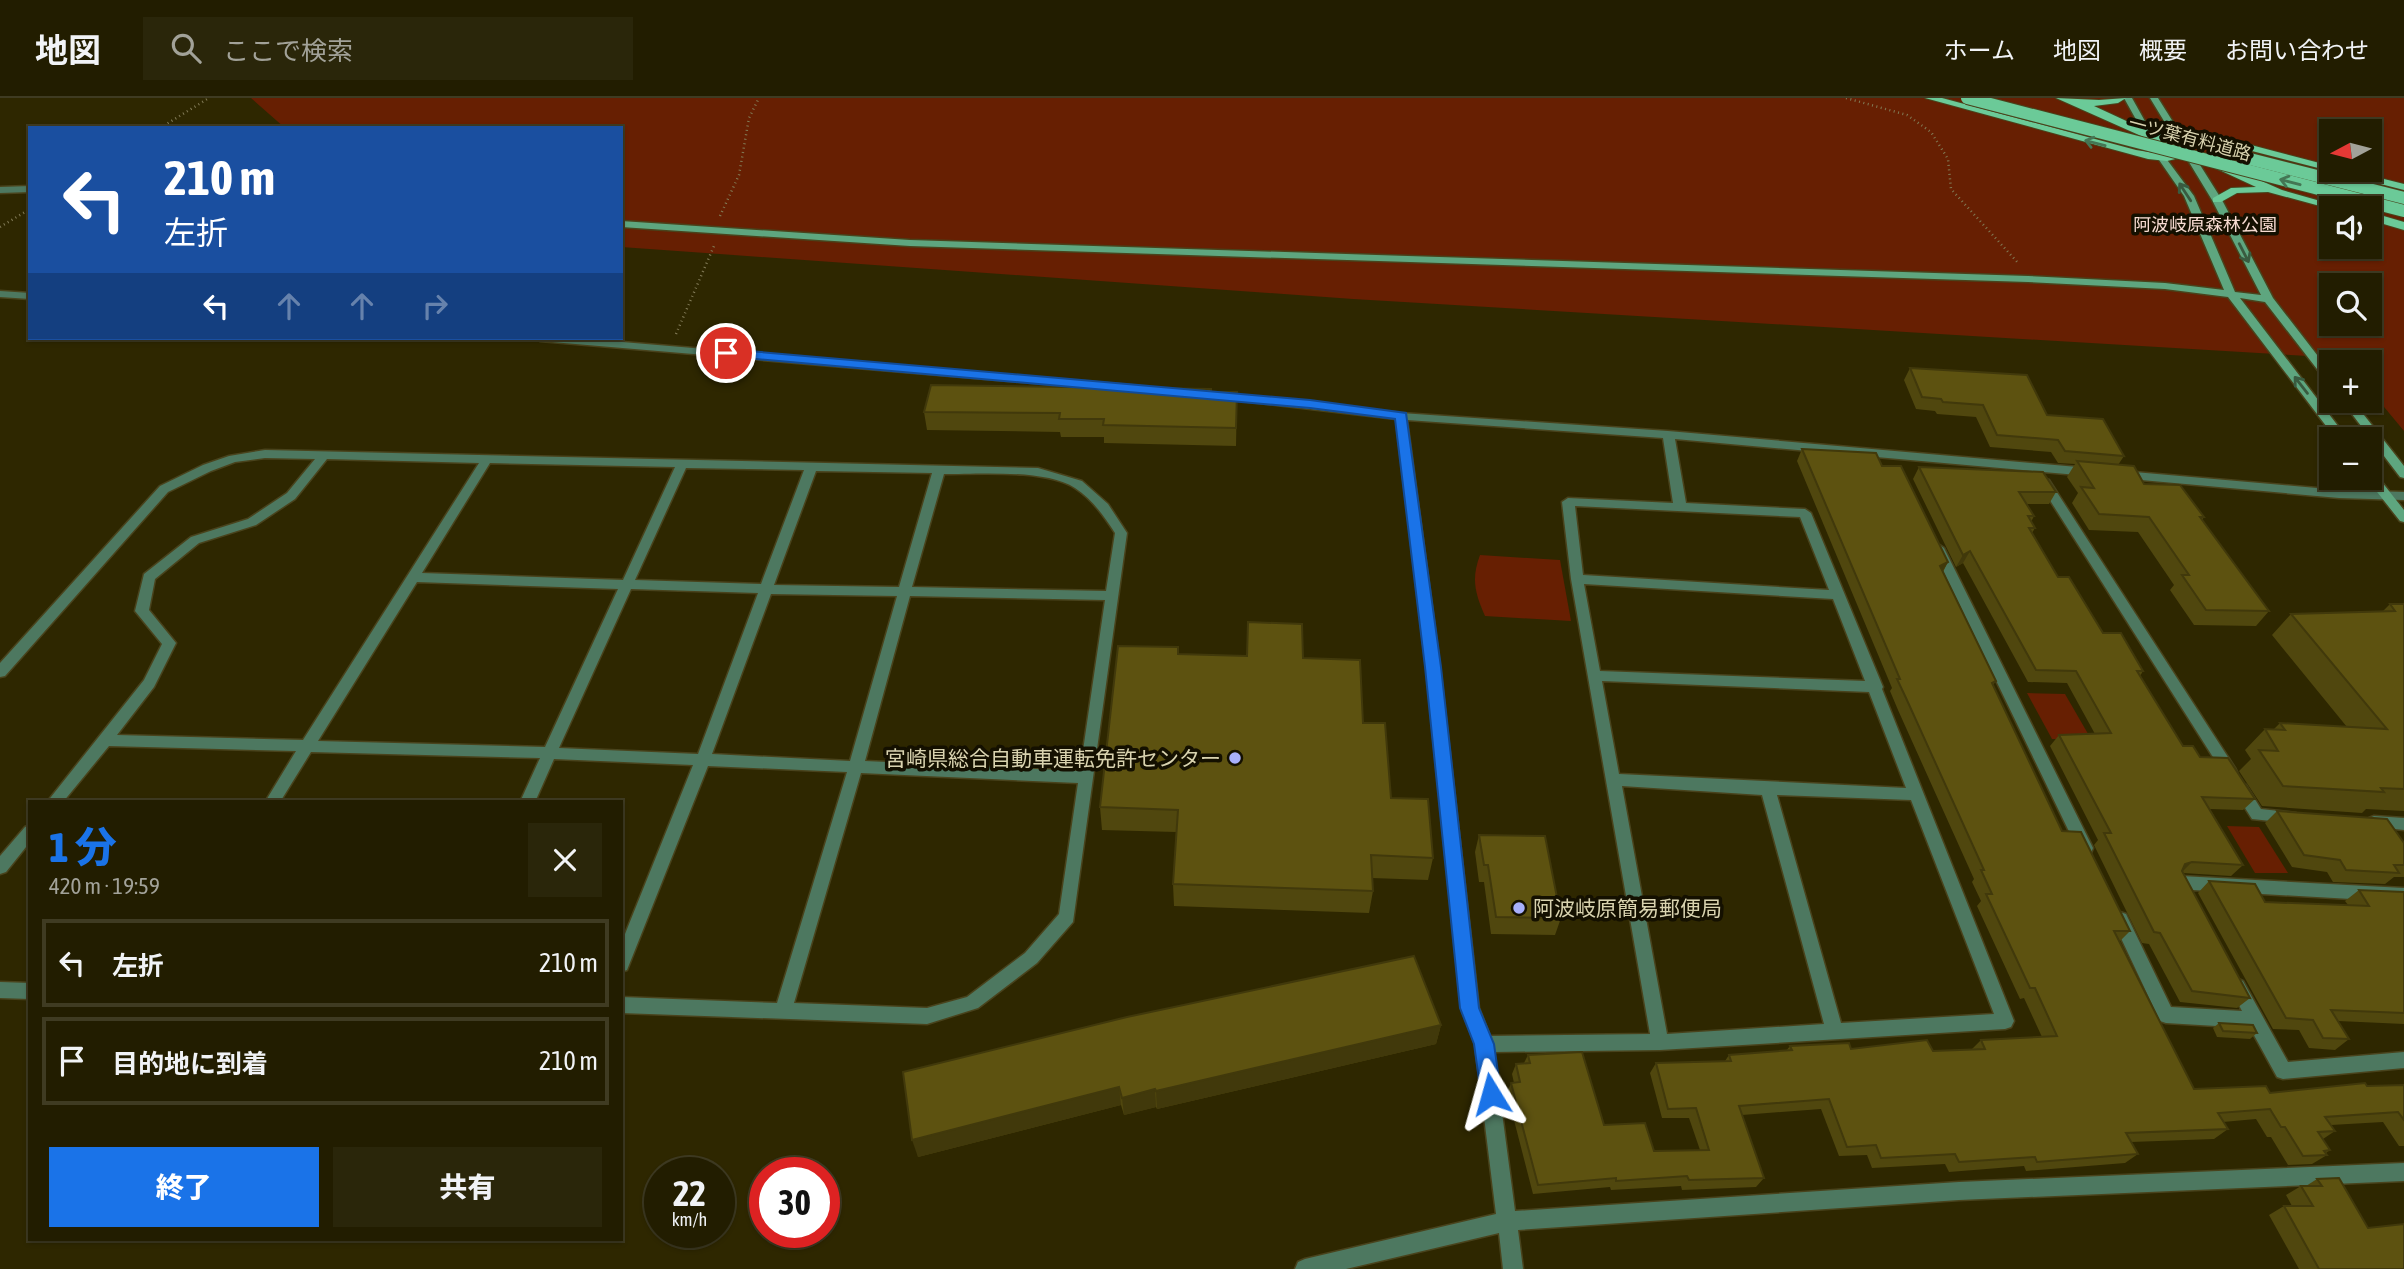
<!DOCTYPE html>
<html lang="ja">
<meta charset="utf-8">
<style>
:root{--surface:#221d00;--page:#2a260a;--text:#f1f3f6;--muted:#a2a299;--line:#3f3b22;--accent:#1a73e8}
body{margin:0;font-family:"Asap Condensed","Noto Sans JP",sans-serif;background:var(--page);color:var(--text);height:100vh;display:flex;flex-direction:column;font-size:26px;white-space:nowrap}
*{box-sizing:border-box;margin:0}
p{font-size:23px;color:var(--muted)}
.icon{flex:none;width:38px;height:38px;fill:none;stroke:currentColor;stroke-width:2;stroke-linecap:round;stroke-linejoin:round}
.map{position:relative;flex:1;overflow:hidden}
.details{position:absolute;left:28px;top:702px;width:595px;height:441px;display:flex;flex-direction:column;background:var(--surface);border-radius:0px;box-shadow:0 2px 5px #0004,0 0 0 2px var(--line)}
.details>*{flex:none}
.hud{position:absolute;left:28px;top:28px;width:595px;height:214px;border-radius:0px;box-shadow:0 2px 5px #0004,0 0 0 2px var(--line);background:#1a4fa0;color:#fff;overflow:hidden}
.needle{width:46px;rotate:263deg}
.tools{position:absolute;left:2319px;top:21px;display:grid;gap:14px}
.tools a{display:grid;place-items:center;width:63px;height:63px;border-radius:0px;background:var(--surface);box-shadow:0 2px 5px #0004,0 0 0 2px var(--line);font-size:35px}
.speed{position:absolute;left:644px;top:1059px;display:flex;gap:14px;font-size:35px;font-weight:700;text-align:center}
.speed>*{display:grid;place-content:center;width:91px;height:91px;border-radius:50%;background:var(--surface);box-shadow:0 2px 5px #0004,0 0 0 2px var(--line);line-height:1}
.speed small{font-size:18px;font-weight:400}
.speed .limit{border:10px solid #d22;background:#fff;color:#111}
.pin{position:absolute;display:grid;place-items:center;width:60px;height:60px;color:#fff;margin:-30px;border:4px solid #fff;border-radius:50%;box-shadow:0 2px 7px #0007}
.me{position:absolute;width:77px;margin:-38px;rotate:352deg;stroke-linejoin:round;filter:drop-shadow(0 0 5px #0008)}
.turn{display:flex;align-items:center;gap:24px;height:147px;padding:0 21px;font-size:32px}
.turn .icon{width:91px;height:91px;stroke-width:2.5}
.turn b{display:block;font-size:49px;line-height:60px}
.lanes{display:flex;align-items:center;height:66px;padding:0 21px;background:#0003;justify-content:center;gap:35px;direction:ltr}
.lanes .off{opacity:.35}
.round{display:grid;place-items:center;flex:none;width:74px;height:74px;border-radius:0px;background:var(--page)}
.head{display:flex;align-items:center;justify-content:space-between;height:119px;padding:0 21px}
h1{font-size:42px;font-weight:800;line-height:52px;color:var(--accent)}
.cta{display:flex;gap:14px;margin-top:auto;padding:14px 21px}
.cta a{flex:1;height:80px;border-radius:0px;background:var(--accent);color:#fff;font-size:28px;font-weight:800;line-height:80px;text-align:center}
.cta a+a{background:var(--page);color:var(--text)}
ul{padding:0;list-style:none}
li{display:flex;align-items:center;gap:21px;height:88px;margin:0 14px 10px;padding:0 7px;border:4px solid var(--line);border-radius:0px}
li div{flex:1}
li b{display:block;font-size:26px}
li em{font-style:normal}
header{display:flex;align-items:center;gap:42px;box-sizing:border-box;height:98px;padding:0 35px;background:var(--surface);border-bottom:2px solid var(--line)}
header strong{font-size:33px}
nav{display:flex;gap:38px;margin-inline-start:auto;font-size:24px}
.search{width:490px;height:63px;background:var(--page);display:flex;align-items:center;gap:18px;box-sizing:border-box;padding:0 24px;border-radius:0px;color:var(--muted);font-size:26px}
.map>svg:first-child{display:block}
</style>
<header>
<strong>地図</strong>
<div class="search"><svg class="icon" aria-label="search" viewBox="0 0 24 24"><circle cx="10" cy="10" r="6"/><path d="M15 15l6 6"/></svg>ここで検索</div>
<nav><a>ホーム</a><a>地図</a><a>概要</a><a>お問い合わせ</a></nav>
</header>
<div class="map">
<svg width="2404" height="1171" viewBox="0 0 2404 1171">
<rect width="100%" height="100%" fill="#2e2700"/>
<g fill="#671f02" fill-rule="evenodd">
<path d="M251,0h2153v333l-34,-41v-28h-24l-4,-4 -989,-59 -732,-52v-119h-336zM2331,33h39v39h-39zM2331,110h39v39h-39zM2331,187h39v39h-39z"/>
<path d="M1480,457l80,5 11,61 -86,-5c-10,-23 -14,-37 -5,-61z"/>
<path d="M2027,595l38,1 26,45h-39z"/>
<path d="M2227,728l32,1 29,46h-33z"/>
</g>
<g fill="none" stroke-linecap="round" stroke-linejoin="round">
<g stroke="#49431c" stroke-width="3">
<g id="lane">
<path d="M265,352l773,18 44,13 26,23 19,29 -54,389 -36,41 -59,45 -51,16 -306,-11v-16l156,6 70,-231 -139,-6 -79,199 -2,5 -6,2v-28l72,-179 -139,-6 -19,43h-15l20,-44 -229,-6 -31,50h-15l31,-51 -187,-5 -46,56h-16l97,-122 18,-36 -27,-33 9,-37 47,-37 57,-18 39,-26 28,-34 -50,-1 -30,4 -24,9 -43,21 -163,184 -5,1v-14l160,-177 43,-21 26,-9zM327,361l152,4 -176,277 -186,-5 37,-48 22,-44 -27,-33 6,-31 44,-36 57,-18 39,-26zM490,365l185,4 -52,113 -201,-7zM686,370l118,2 -43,114 -126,-4zM816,373l116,2 -33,114 -125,-2zM944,376c34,0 102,-5 131,14 17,11 29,28 40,45l-9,58 -194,-4zM417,484l201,7 -73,158 -227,-6zM631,491l127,4 -60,161 -139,-6zM771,496l126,2 -47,165 -138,-7zM910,498l195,4 -25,171 -215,-10zM861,675l217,10 -19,131 -34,39 -58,44 -40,11 -133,-5z"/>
<path d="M30,727v17l-24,30 -6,2v-18l25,-29z"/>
<path d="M0,884l30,1v16l-30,-1z"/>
</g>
</g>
<g stroke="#49431c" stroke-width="3">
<g id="street">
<path d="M30,88v6l-30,1v-6z"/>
<path d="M0,193l30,2v6l-30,-2z"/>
<path d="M535,240h40l565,48 6,3 -6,3 -600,-51z"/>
<path d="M1220,295l181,20 267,18 421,37 6,4 -6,4 -414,-37 11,64 119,6 6,4 72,174 -1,2 132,332 -3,6 -6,2 -345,21 -166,2 21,159 444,-29 445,-19v18l-445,19 -441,30 5,39h-20l-4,-36 -153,36h-51l3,-7 7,-3 191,-45 -21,-170 -14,-36 -35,-341 -30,-248 -180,-21v-4zM1407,322l256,18 10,65 -105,-5 -6,4 9,77 79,455 -160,2 -11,-28 -39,-341zM1575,408l225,11 29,73 -246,-15zM1584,486l249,15 32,82 -265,-10zM1602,583l267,11 37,96 -287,-14zM1622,688l140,9 62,229 -157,10zM1777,697l134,5 83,214 -153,9z"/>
<path d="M2123,373l216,19 65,2v8l-65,-2 -220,-20 -2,-3 2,-3z"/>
<path d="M2045,381l4,1 186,288 2,4 -2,4h-10l-186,-293z"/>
<path d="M1938,446l6,4 149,300 -2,5 -6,1 -6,-1 -2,-5 -145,-300z"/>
<path d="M2241,685l5,2 15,24 35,4 3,4 -3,4 -5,2 -39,-4 -19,-30 3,-4z"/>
<path d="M2374,718l30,2v12l-35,-4 -3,-4 3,-4z"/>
<path d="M2181,778l223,12v14l-211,-12 -2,6 -6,2 -6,-2 -6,-13 2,-5z"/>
<path d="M2120,814l6,2 45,93 71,4 -13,-25 2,-5 6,-3 6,3 45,81 116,-10v16l-121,11 -6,-2 -27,-49 -84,-5 -6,-2 -48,-102 2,-5z"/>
</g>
</g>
<g stroke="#49431c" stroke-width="3">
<g id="secondary">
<path d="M2124,0h8l33,59 29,39 41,96 26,3 -49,-95 -62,-102h8l64,102 51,98 58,75v10l-4,-1 -62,-80 -25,-4 108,141h-12l-108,-142 -63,-8 -137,-7 -1118,-36 -289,-19v-6l289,19 1118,36 137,7 59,7 -40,-94 -27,-39z"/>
<path d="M2342,303h11l51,65v12l-4,-1z"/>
<path d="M2370,373l4,1 30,38v12l-4,-1 -34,-43h4z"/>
</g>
</g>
<g stroke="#49431c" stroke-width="2">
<g id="primary">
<path d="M1925,0h17l194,52 25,4 16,-2 -121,-54 43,2 27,-2 -8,5 -24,3 56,26 17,-2 46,5 118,31v4h17l56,14v6l-191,-49 -52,-4 31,14v4l-25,6 -19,-2z"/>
<path d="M2213,65h8l61,27 63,18 -14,1 -63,-17 -31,1 -16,9h-8v-4l18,-10 25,-1 -43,-20z"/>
<path d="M2370,114l34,10v8l-34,-10z"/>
</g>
</g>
<g stroke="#827b56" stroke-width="2.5" stroke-dasharray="1 3.5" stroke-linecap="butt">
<path d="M1846,0l61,17 24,17 17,27 3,30 68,75"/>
<path d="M160,30l49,-30"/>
<path d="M720,118l19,-41 10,-57 10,-20"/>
<path d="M0,129l30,-18"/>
<path d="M676,236l38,-88"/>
</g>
<use href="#lane" fill="#4d7860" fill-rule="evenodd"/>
<use href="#street" fill="#4d7860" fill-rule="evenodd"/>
<use href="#secondary" fill="#5ea67f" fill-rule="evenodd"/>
<use href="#primary" fill="#6bca98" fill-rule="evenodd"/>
<g stroke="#49431c" stroke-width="14" stroke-linecap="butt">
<g id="primary-bridge">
<path d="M1967,0l437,113"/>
<path d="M2246,60l158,40"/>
</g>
</g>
<use href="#primary-bridge" stroke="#6bca98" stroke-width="12"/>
</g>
<g fill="#50470e">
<path d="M1910,270l137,47 77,41 -6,9 26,19 60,33 -2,3 67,91 -13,15 -62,-1 -24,-35 4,-5 -36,-53 -49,-2 -17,-27 6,-10 -11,-16 8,-13 -17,-1 -7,-11 -61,-5 -14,-30 -39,-3 -2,-3 -19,-2 -12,-29z"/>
<path d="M1211,294h26l-1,54 -132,-3v-6h-43l-1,-5 -133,-2 -3,-18z"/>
<path d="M1802,351l80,17 66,96 -5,10 53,109 -3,4 69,146 68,100 -11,11 75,147 76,4 97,-7 37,-1v61h-5l-16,-24 -52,3 4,6 -12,8 7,11 -4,3 1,2 -15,9 -24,1 -17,-28h-4l-11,-18 -33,3 5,7 -14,10 -83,3 7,12 -13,9 -99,8 -2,-5 -75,6 -4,-8 -73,4 -5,-13 -28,1 -18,-47 -79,6 22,63 -8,9 -74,3 -1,-4 -70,4 -1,-3 -77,7 -26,-101 4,-10h3l-2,-9 4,-10 8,-1 4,-8 76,70 50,26 46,-1 -11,-32h-27l-12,-45 6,-10 69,-2 4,-6 57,-4 4,-5 61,3 82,2 39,-2 9,-9 61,-3 -18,-39 -4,1 -43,-93 4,-5 -9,-19 2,-3 -76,-169 -8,-19 2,-3 -95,-227z"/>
<path d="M1919,369l137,25 -7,12h-22l7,12 -3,6 4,6 -3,5 26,44 45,56 40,38 -3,5 43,70 17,11 55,42 -12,11 -33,-1 33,56 -12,11 -48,-3 67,125 -13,10 -57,-6 -31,-58 -7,-1 -48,-98 4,-5 -48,-94 9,-11 36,-1 -28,-51 -39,-1 -65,-119 -7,4 -43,-88z"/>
<path d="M2390,506h14v207l-38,-2 -4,4 -100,-7 -23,-35 12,-12 -6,-9 20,-21h9l6,-6 67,4 -75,-92 19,-21 92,-3z"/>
<path d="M1179,556l124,4 60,65 28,75 42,60 -5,22 -56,-2 1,13 -4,22 -195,-7 -1,-22 3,-52 -74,-2 -2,-23z"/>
<path d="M2277,713l127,32v34h-10l-9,7 -52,-2 -6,-10 -35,-5 -27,-44z"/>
<path d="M1479,737l82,83 -6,17 -64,-1 -7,-52h-5l-4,-30z"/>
<path d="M2209,783l56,21 83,3 -3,-4 14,-11 45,2v132l-66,-3 11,18 -14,11 -26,-2 -10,-18 -26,-1 -75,-136z"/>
<path d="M2219,925l38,10 -7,6 -33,-2 -4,-9z"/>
<path d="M1441,927l-5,19 -279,65 -1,-2 -32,8 -3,-10 -203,52 -15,-85z"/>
<path d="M2317,1081l51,49 36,41h-105l-30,-54 15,-9h8l-6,-11 15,-9h5z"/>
</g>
<g fill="#41390b">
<path d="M1970,453l-7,12 -7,4 7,-12z"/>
<path d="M1948,464l-7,12 -1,-8z"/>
<path d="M2192,764l-11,11 -7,3 11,-12z"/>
<path d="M1441,927l-5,19 -279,65 -1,-18z"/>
<path d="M1119,989l2,18 -203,52 -6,-17z"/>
<path d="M1155,991l1,18 -32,8 -2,-17z"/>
</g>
<g fill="#5d5210" stroke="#41390b" stroke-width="2">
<path d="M1910,270l117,7 20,40 56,4 21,37 -59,-5 -7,-11 -61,-5 -14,-30 -40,-3 -2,-3 -19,-2z"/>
<path d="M931,287l280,4v3h26l-1,36 -133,-3 1,-6h-45l1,-6 -136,-1z"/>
<path d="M1802,351l74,4 6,13h19l47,96 -8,4 56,115 -4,2 70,148 19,1 49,99h-16l80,158 72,-3 4,7 95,-10 2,3 37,-1v35l-6,-8 -73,5 10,14 -17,1 12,18 -6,1 3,4 -24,1 -18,-29h-4l-11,-18 -52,4 10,16 -102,4 12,21 -101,8 -2,-5 -76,5 -4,-8 -74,4 -5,-13 -29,2 -18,-48 -90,7 25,72 -75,2 -2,-4 -71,5v-3l-78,7 -27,-102 9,-1 -4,-18 14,-1 -2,-8 54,-3 22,73 41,-2 9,28 55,-1 -13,-42 -28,1 -12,-46 75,-2 -2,-6 63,-5 -2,-4 59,-3 2,6 76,-9 6,11 52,-2 -4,-9 76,-4 -22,-48h-5l-44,-94h6l-11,-24h3l-78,-172 -9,-19h3z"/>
<path d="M2077,363l57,5 10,18 36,1 24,32h-4l69,94 -63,-1 -24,-35h7l-40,-58 -50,-3 -18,-27 13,1z"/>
<path d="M1919,369l124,5 13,20h-37l15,24h-6l7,12h-6l29,49h11l34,56h18l22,38h-6l46,75h10l7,11 28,1 27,41 -53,-2 41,68 -51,-3 -7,2 -3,7 68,127 -58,-7 -32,-58 -6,-1 -50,-99h7l-52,-98 52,-2 -35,-62 -40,-1 -66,-119 -7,4z"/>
<path d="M2390,506h14v185l-23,-1 3,4 -101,-6 -24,-36 19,1 -13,-22 20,1 -5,-7 107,6 -96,-115 104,-3z"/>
<path d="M1248,524l54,2 1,34 57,2 3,63h22l6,75 37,1 5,59 -62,-3 2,36 -200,-7 5,-74 -78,-3 18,-161 60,1v7l69,2z"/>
<path d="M2277,713l110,8 17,24v22h-10l5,8 -53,-3 -6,-10 -36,-5z"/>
<path d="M1479,737l66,1 16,82 -65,-1 -8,-52h-4z"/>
<path d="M2209,783l46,3 10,18 104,4 -10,-16 45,2v121l-73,-3 18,29 -26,-1 -10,-18 -27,-2z"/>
<path d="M1414,858l27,69 -285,66 -1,-2 -33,9 -3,-11 -207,53 -9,-68 224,-55z"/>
<path d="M2219,925l34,2 4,8 -34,-2z"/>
<path d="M2339,1080l29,50 36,-4v45h-85l-35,-63h29l-12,-20h21l-5,-7z"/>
</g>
<defs><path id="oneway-shaft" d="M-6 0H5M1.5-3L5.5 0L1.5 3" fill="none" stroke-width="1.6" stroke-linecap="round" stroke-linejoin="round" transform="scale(1.75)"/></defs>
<g stroke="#447654">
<use href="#oneway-shaft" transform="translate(2095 45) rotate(-165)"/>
<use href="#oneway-shaft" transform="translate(2290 84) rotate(-165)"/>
</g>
<g stroke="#395b40">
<use href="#oneway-shaft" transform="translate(2185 94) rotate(-123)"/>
<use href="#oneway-shaft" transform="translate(2244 155) rotate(63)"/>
<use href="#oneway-shaft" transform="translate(2301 287) rotate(-128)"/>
</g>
<path fill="#1a73e8" stroke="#114b97" stroke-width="2" d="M726,251l584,51 96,13 35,254 38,341 15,36 7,50 -3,7 -7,3 -7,-3 -3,-7 -7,-50 -14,-36 -35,-341 -30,-248 -85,-11 -588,-52 -2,-3z"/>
<g fill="#a8b0fc" stroke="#141000" stroke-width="2.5">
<circle cx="1235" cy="660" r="7"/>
<circle cx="1519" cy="810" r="7"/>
</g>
<g text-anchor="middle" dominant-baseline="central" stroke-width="7" stroke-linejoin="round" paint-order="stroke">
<g font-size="18" fill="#d9d3af" stroke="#141000">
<text transform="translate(2190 40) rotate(15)">一ツ葉有料道路</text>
</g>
<g font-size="18" fill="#f7dbd1" stroke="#141000">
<text x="2205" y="126">阿波岐原森林公園</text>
</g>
<g font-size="21" fill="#d9d3af" stroke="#141000" text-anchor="end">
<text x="1221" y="660">宮崎県総合自動車運転免許センター</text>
<text x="1533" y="810" text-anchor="start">阿波岐原簡易郵便局</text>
</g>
</g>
</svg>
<div class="tools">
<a><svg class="needle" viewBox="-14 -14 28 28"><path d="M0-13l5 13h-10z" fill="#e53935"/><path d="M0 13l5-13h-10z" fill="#a2a299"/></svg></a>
<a><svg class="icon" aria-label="sound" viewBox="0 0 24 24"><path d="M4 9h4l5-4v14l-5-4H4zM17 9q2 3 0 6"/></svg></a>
<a><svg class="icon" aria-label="search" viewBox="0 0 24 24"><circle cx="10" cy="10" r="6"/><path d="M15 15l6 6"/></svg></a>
<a>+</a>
<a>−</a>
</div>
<div class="speed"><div>22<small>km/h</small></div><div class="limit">30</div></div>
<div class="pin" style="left:726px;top:255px;background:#d93025"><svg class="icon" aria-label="arrive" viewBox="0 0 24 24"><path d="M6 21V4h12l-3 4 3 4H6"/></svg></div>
<svg class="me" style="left:1491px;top:996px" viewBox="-20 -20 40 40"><path d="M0-17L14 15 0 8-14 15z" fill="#1a73e8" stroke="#fff" stroke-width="4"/></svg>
<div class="hud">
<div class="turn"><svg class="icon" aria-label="left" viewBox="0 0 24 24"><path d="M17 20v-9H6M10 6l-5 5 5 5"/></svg><div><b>210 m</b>左折</div></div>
<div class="lanes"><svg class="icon" aria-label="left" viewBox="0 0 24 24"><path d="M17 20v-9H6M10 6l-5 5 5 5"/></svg><svg class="icon off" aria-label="ahead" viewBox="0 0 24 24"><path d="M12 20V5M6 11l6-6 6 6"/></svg><svg class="icon off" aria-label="ahead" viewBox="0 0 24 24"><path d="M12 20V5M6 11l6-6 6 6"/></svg><svg class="icon off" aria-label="right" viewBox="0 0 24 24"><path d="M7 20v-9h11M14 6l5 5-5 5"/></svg></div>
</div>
<section class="details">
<div class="head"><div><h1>1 分</h1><p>420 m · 19:59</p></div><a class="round"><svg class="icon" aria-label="close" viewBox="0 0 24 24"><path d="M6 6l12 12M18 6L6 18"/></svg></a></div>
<ul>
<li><svg class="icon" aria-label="left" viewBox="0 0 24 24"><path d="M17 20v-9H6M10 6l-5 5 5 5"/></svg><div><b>左折</b></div><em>210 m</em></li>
<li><svg class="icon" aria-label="arrive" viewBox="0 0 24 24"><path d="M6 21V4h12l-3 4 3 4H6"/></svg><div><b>目的地に到着</b></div><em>210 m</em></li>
</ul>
<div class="cta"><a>終了</a><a>共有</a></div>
</section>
</div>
